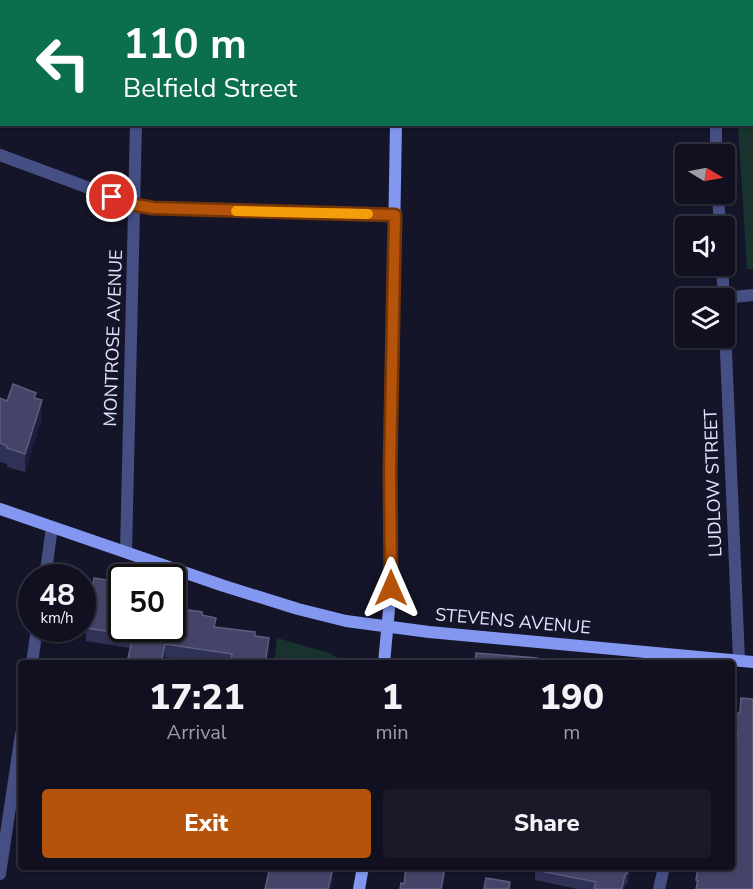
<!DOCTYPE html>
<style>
:root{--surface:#101020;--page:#191929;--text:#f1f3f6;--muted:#9c9da5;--line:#30303e;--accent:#b45309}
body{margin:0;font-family:"Nunito Sans",sans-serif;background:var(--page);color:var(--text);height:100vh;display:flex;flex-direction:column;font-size:22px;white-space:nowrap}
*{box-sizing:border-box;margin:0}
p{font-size:20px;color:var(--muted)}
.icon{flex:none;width:33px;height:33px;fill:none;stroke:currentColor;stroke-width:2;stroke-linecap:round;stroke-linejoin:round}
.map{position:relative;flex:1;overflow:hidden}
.panel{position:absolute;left:18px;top:660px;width:717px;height:210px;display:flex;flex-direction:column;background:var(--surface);border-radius:6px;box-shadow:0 2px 4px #0004,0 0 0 2px var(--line)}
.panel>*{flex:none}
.banner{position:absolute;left:0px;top:0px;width:753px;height:126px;box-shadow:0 2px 4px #0004,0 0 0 2px var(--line);background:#0b6e4f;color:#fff;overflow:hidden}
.needle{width:39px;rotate:100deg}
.buttons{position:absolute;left:675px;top:144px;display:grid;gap:12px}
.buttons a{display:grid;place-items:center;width:60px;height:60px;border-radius:6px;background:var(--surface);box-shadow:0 2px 4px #0004,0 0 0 2px var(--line);font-size:30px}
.speed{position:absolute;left:18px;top:564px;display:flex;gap:12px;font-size:30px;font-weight:700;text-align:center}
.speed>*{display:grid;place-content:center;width:78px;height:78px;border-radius:50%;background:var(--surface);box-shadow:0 2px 4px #0004,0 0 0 2px var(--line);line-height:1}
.speed small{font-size:15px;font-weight:400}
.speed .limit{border:3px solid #111;border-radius:9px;background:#fff;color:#111}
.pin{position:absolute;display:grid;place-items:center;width:51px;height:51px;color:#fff;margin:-26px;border:3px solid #fff;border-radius:50%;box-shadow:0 2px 6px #0007}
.me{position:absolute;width:66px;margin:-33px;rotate:0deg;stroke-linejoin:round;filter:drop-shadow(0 0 4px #0008)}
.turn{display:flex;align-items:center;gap:21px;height:126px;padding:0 24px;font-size:27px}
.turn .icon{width:78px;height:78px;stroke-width:2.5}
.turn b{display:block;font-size:42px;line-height:51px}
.eta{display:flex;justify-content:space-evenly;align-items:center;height:102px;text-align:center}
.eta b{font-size:36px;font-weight:800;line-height:42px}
.cta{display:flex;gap:12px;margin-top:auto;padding:12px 24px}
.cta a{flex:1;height:69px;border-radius:6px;background:var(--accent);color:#fff;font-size:24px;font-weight:800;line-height:69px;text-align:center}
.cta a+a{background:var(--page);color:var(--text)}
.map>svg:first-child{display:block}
</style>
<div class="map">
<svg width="753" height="889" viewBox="0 0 753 889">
<rect width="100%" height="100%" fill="#15152a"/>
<g fill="#18332d">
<path d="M753,72v197h-6l-9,-144 14,-1z"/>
<path d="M277,638l52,15 18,10h-73z"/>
</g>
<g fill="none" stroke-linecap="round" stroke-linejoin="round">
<path stroke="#454f84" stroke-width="12" d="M724,298l29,-3"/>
<g stroke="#454f84" stroke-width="12">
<path d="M572,0l3,2"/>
<path d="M138,2v-2"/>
<path d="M752,35l1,-2"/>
<path d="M716,154v-30"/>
<path d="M0,155l135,50 18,3 242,7"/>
<path d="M718,194l2,32"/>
<path d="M722,266l2,32"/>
<path d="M724,304l15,356"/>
<path d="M126,552l10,-428"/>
<path d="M45,578l7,-51"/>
<path d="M32,663l5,-35"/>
<path d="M0,874l21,-140"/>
<path d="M659,889l5,-22"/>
</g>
<g stroke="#8397f0" stroke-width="12">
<path d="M398,2v-2"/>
<path d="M0,509l224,77 74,23 48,12 83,11 324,30"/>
<path d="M384,663l7,-75 -1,-119 6,-345"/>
<path d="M359,889l4,-22"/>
</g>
</g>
<g fill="#303156">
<path d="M0,398l7,3 29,-3 6,20 -17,54 -18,-5v-3l-7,-2z"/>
<path d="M119,589l55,19 28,7 14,12 39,9 14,15 -2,12h-62l-40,-6 -35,-9 -44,-7 -1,-27z"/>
<path d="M740,712l13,177h-57v-9l36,-13 4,-124 -4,-5v-13z"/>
<path d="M50,867h22l-1,3z"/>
<path d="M93,867h24v3z"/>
<path d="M460,867h17l-1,3z"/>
<path d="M631,867l-4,18 -2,-1 -1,5h-47l-42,-9v-10z"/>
</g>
<g fill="#1d1d3d">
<path d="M42,400v18l-17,54v-18z"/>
<path d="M269,638v13l-2,12h-2z"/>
<path d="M165,644v13l-1,6h-3z"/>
<path d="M445,867h2l-4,22h-2z"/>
<path d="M629,867h2l-4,18v-11z"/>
<path d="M333,868v14l-2,7h-3z"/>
<path d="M625,874l-1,15h-2z"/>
</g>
<g fill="#434467" stroke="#5c5d7f" stroke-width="1.5">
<path d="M13,384l23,9 -2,5 8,2 -17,54 -18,-6v-2l-7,-3v-45l7,3z"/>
<path d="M94,578l25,4 -1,7h4v39h50v-22l2,2 28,4v3l14,3 -2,9 41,5v4l14,2 -4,25h-26l-8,-1 1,-8 -67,-10 -4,19h-34l6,-28 -47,-7 2,-13 -3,-1 4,-24h3z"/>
<path d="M476,653l61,5v5h-65l3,-1z"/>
<path d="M741,698l12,1v184l-1,6h-56l2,-8 -2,-1 2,-13h34v-100l5,-33 -5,-9 2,-9 6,-4z"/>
<path d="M270,867h60l3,1 -5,21h-63z"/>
<path d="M406,867h39l-4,22h-41l1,-6 3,1z"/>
<path d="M536,867h93l-2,7h-2l-3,15h-28l2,-7 -61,-12z"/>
<path d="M486,878l24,4 -1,7h-25z"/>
</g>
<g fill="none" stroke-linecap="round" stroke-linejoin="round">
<g stroke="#753606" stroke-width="15">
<path id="route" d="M112,197l23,8 18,3 242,7 -5,254 1,119"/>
</g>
<use href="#route" stroke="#b45309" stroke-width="10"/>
<path stroke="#f59e0b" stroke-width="10" d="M236,211l132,3"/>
</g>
<g text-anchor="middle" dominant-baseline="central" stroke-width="6" stroke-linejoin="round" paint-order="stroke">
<g font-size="18" fill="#e1e4fc" stroke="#15152a">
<text transform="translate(113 338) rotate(-88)">MONTROSE AVENUE</text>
<text transform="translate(713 483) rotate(-92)">LUDLOW STREET</text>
<text transform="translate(513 621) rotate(5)">STEVENS AVENUE</text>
</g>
</g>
</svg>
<div class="buttons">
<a><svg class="needle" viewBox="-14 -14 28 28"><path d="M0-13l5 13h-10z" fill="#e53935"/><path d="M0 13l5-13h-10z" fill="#9c9da5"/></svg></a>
<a><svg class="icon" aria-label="sound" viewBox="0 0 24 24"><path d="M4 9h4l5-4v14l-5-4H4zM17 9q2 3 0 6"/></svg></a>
<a><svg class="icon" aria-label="layers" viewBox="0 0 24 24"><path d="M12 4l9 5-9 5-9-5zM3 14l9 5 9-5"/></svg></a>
</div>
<div class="speed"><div>48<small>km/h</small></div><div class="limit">50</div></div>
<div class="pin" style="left:112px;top:197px;background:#d93025"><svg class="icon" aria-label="arrive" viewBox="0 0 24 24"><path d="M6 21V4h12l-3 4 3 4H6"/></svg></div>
<svg class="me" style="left:391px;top:588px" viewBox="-20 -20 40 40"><path d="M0-17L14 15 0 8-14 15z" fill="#b45309" stroke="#fff" stroke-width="4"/></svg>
<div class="banner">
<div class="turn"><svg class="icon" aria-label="left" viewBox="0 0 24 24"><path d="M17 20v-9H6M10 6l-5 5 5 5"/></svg><div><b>110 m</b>Belfield Street</div></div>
</div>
<section class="panel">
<div class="eta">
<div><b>17:21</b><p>Arrival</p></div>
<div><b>1</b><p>min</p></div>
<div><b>190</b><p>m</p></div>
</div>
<div class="cta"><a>Exit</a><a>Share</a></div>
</section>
</div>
